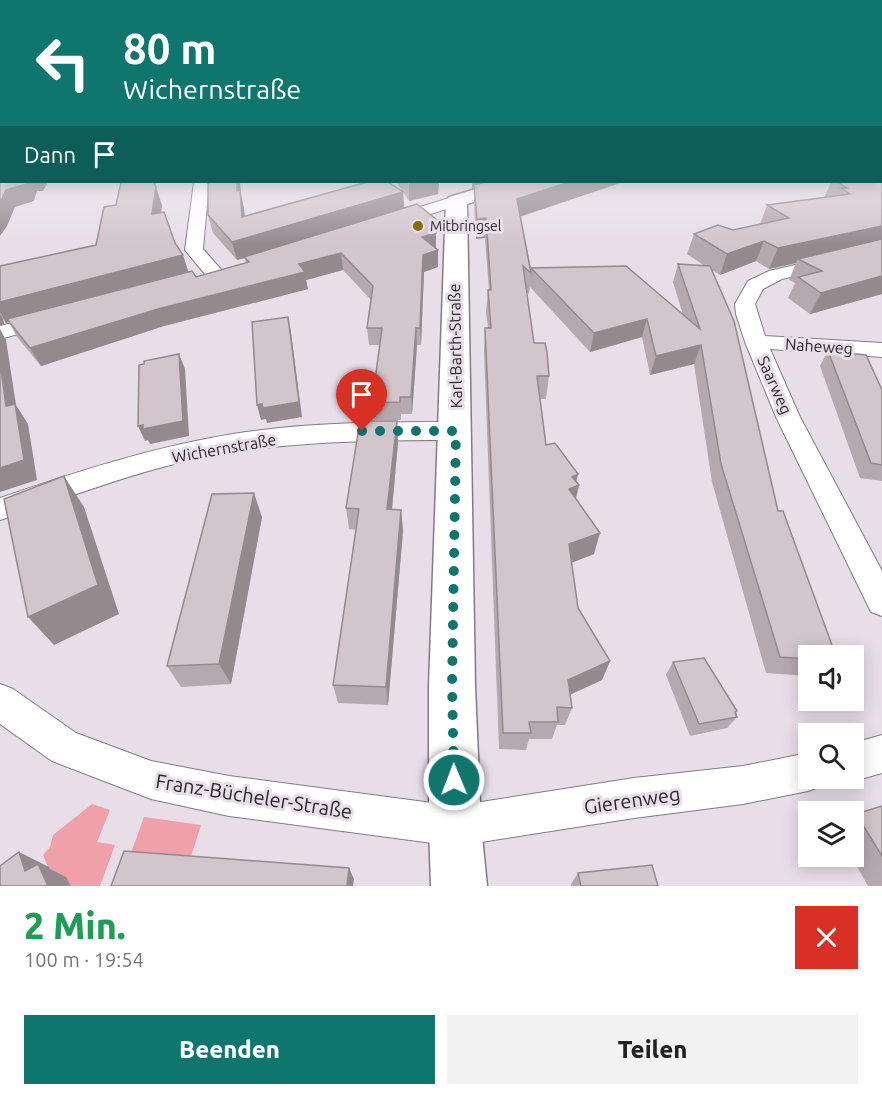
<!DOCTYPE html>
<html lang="de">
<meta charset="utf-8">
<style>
:root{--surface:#fff;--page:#f2f2f2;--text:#222;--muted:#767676;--accent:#0f766e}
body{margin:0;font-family:Ubuntu,sans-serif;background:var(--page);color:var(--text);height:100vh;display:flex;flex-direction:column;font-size:22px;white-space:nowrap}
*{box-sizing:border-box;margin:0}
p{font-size:20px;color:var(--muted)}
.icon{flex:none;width:33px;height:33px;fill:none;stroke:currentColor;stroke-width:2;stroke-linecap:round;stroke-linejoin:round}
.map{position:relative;height:886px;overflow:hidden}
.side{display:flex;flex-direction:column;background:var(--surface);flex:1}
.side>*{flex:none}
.banner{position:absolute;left:0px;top:0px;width:882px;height:183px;box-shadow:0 3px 15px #0003;background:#0f766e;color:#fff;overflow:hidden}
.controls{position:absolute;left:798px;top:645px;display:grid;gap:12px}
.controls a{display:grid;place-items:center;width:66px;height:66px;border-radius:0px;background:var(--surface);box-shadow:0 3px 15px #0003;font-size:30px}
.pin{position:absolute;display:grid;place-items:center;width:51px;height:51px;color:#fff;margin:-62px -26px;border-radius:50% 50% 50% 0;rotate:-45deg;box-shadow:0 0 6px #0007}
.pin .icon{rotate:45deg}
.me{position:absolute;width:66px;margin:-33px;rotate:359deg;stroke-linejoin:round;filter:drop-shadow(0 0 4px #0008)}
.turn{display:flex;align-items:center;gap:21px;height:126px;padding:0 24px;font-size:27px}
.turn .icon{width:78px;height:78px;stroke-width:2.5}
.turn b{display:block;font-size:42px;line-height:51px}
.then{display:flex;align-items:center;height:57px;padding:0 24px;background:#0003;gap:12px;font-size:22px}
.round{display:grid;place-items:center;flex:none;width:63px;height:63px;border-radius:0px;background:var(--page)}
.summary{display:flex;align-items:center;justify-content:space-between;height:102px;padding:0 24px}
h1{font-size:36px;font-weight:800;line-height:45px;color:#1e9e55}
.button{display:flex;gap:12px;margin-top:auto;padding:12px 24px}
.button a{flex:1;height:69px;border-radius:0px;background:var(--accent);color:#fff;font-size:24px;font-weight:800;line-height:69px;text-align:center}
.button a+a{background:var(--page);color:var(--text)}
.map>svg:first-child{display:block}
</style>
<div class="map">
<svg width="882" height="886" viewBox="0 0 882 886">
<rect width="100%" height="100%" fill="#e7dee8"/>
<g fill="#efa0a8">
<path d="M92,804l18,6 -13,32 18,3 -15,41h-29l-5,-8 -11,6 -12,-29 7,-8 3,-12z"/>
<path d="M144,817l57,8 -13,41 -60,-5z"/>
</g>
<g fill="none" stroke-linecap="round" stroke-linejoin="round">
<g stroke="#837b84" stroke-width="2">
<g id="street">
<path d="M194,182h15l-6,67 23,26 -3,4h-14l-24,-29z"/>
<path d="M456,196l8,5 -2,3 -69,22 -6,-1 -2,-4 2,-4z"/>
<path d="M882,245v10l-100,24 -19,10 -8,15 10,32 117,7v14l-112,-8 30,68 82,154v45l-11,-4 -95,-195 -31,-75 -9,-28 -1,-10 13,-23 21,-10z"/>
<path d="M47,314l7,2 3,4 -3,4 -54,15v-13z"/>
<path d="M456,422l9,3 4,6 -4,6 -9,3c-84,0 -168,1 -251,17 -70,14 -137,41 -205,63v-22c76,-26 153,-51 233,-64 74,-12 149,-12 223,-12z"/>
<path d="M0,684l13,5 63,44 75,28 78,15 226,30 179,-28 109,-12 65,-13v25h16l-2,8 -14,5 -65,13 -109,14 -179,28 -226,-30 -78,-17 -99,-38 -52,-37z"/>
<path d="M882,735v38l-28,8 -6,-3h6v-35z"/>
</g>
</g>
<g stroke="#837b84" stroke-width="3">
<path id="secondary" d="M496,183l7,2 3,4 -3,4 -36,11 8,482 6,140 6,60h-56l-2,-60v-140l17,-485 3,-4z"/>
</g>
<use href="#street" fill="#fff" fill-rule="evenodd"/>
<use href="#secondary" fill="#fff" fill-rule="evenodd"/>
</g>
<g fill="#b5a9af">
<path d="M208,182h32l1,12 4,22 158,-24 1,17 32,26v13l2,2v17l-14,5 -3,73h-4l-5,69h-11v6h-27l-2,-17 8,-58h-11l-2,-17 4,-28 -28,-30 -37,10 2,9 -144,37 -123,40 -24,-29 -8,-15 -3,1 -3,-4 1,5 -4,2v-60l96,-21 20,-40h46l-1,8 14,30 8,12 5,17 8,5 50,-14 -1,-5 -8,2 -24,-27 -5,-18z"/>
<path d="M396,182h43l-1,12 -29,7z"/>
<path d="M472,182h151l-103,35 11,51 152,47 -10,-33 5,-18 27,2 -18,-12 7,-20 39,-4 27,-6 7,-19 57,-7 7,-16h49l2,112 -72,20 -22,-16 7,-15 -6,-3 7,-17 -27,6 -13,-8 -36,14 -8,-5 96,386v20l-42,-3 -54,-191 -18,-118 -44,11 -8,-38 -52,15 -60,-65 -1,7 -3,-2 8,51 15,33 -3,23h-6l6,46 32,29 -2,8 3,3 -3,13 18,56 -23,9 7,45 32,53 -8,19 -32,15 2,13 -7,17h-8l-5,14h-23l-3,11 -27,-1 -15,-399 1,-22h3l-2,-16 2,-22h1l-4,-52 -9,1 -2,-35v-17l-2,1z"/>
<path d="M828,351l54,39v91l-22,-3 -40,-112z"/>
<path d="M397,421l1,22 -6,66 9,1 2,21 -15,174 -50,-2 -5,-18 23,-155 -7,-1 -3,-21z"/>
<path d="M262,517l-31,167 -50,3 -14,-21z"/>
<path d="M673,662l63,51 1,4 -10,11 -37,8 -24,-61z"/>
<path d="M882,806v80h-14l-17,-30h3v-41z"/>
<path d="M578,873l80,13h-87v-2z"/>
</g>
<g fill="#938a8e">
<path d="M27,182h21l-5,9h-6l-3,10 -19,6 -8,19 -7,10v-33l6,-13z"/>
<path d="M237,182h3l1,12 3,14 2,27 -4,-18 -5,-26z"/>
<path d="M417,182h22l-1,12 -29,7v-18z"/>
<path d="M473,182h24l-25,6z"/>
<path d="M569,182h54l-108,36 2,-19z"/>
<path d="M156,187l6,18 -4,27 -6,-18z"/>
<path d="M403,192l1,18 -167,50 -5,-18z"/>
<path d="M486,218l-1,20 -9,1 1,-20z"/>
<path d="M436,219v30l-14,-12z"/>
<path d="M882,226v18l-84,15 -2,4 -27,6 9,-21z"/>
<path d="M764,241l-8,20 -36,14 7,-21z"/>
<path d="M438,250v17l-14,5 -3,73 -1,-17 3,-73z"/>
<path d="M341,253l2,17 -37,10 2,9 -144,37 -123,40 -11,-18 269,-84z"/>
<path d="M183,255l6,19 -182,45 2,3 -3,1 -6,-11v-10z"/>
<path d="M882,276v18l-72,20 11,-21z"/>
<path d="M0,314l3,5 1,5 -4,2z"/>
<path d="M288,317l3,15 11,85 -35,6 -1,-4 -5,1 -4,-15z"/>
<path d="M647,319l-5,18 -52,15 4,-19z"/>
<path d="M416,328l1,17 -5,69 -1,-17z"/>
<path d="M0,329l6,11 10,65 12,19 9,56 -37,12v-24l6,-62 -6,-45z"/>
<path d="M701,345l-7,19 -44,11 6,-19z"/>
<path d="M179,354l6,15 4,67 -39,8 -2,-4 -3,1 -7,-15 5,-1z"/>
<path d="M397,421l1,22 -8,87 -3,-21z"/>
<path d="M578,474l-3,13 4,-2 -5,22 -10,4 8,-34z"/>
<path d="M64,476l20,31 35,107 -65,31 -26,-28z"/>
<path d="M254,493l8,24 -31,167 -12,-20z"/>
<path d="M401,510l2,21 -15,174 -2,-18z"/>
<path d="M600,533l-6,21 -31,12 6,-22z"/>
<path d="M610,661l-8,19 -40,18 6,-18z"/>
<path d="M19,852l30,15 1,2 16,8 5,9h-23l-23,-15z"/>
<path d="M349,868l5,11 -1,7h-6z"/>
</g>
<g fill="#d2c5cb" stroke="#938a8e" stroke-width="1.5">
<path d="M0,120h2v62h25l-1,2 -20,6 -6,13z"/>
<path d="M880,120h2v106l-104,22 -14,-7 -37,13 -33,-20 24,-9 15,5 56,-12 -22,-13 83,-11 -9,-6h6l-9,-6h42z"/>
<path d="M121,182h33l2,5 -4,27 12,-2 11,31 8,12 -183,47v-36l96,-21 8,-38 12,-2z"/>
<path d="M208,182h29v9l3,-1 2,27 125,-35h21l15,10 -171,50 -24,-27z"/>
<path d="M485,182h84l-52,17 14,74 -8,-7 11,77h11l2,9 2,24h-12l9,69 9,-2 23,31 -6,3 7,8 -10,4 31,44 -31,11 9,64 32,53 -42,19 4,28 -15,-1 1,15h-29l2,11h-28l-18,-405h6l-3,-38h3l-5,-72 -9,1 -3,-34z"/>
<path d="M417,204l19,15v14l-14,4 16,13 -15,5 -3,73h-4l-5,69h-11v5l-28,1 10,-75h-15l6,-42 -32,-33 -42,11 6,8 -147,37 -128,39 -23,-29 185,-48 4,6 53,-15 -5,-5z"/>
<path d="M882,239v37l-61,17 -23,-16 24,-6 -24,-12z"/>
<path d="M678,264l32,2 24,55 44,190h5l53,145h-28v3l-28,-2 -59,-193 -20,-119 -45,11 -9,-37 -53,14 -63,-65 95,-2 74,63z"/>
<path d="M288,317l11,85 -36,6 -1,-4 -5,1 -5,-83z"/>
<path d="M828,351l38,4 16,35v75l-11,-2z"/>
<path d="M179,354l4,67 -40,8v-4l-5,1 1,-61 5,-1v-3z"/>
<path d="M0,361l6,45 9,-2 9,56 -24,8z"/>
<path d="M360,421h37l-10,88 14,1 -15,177 -53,-2 26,-176 -13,-1z"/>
<path d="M64,476l34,109 -70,32 -24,-118z"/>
<path d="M254,493l-35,171 -52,2 45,-172z"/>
<path d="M704,658l33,53 -2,1 2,5 -38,7 -26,-62z"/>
<path d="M882,806v50l-26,-42z"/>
<path d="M124,851l225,17 -2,18h-236z"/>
<path d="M19,852l6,19 13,-7 10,22h-48v-20z"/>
<path d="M652,865l6,21h-77l-3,-13z"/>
</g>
<linearGradient id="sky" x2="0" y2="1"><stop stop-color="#81a9e5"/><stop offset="0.49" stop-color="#f4f0f5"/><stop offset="1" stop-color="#f4f0f5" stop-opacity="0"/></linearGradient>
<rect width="882" height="245" fill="url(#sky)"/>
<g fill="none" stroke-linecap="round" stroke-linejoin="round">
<path stroke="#0f766e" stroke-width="10" stroke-dasharray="0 18" d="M362,431h94l-4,255 2,94"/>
</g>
<circle fill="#8b6b0b" stroke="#e7dee8" stroke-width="2" cx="418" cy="226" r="6"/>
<g text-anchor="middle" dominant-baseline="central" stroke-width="6" stroke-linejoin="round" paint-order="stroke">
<g font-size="14" fill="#2b282b" stroke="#e7dee8" text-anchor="start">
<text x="430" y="226">Mitbringsel</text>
</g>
<g font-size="16" fill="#2b282b" stroke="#e7dee8">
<text transform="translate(455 346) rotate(-91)">Karl-Barth-Straße</text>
<text transform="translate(819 346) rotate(4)">Naheweg</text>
<text transform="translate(775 385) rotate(66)">Saarweg</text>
<text transform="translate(224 448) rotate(-10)">Wichernstraße</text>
</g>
<g font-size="20" fill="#2b282b" stroke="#e7dee8">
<text transform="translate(254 796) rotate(9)">Franz-Bücheler-Straße</text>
<text transform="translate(632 800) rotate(-8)">Gierenweg</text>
</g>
</g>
</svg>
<div class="controls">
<a><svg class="icon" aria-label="sound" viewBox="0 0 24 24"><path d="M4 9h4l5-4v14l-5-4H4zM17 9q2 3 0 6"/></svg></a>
<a><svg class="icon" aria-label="search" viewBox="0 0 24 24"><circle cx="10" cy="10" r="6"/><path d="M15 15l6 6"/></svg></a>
<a><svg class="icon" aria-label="layers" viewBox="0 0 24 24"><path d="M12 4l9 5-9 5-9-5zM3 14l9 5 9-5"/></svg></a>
</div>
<div class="pin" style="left:362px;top:431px;background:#d93025"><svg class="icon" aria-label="arrive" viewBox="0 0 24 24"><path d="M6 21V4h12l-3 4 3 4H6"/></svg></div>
<svg class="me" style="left:454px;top:780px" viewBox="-20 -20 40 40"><circle r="17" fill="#0f766e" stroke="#fff" stroke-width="3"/><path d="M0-11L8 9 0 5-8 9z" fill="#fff"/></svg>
<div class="banner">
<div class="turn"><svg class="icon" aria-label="left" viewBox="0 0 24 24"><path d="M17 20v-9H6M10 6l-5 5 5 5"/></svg><div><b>80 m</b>Wichernstraße</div></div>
<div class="then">Dann<svg class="icon" aria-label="arrive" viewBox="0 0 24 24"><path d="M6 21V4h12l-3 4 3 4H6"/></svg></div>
</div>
</div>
<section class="side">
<div class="summary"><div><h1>2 Min.</h1><p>100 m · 19:54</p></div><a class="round" style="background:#d93025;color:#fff"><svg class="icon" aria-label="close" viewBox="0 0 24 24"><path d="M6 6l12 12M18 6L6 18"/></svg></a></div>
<div class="button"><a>Beenden</a><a>Teilen</a></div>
</section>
